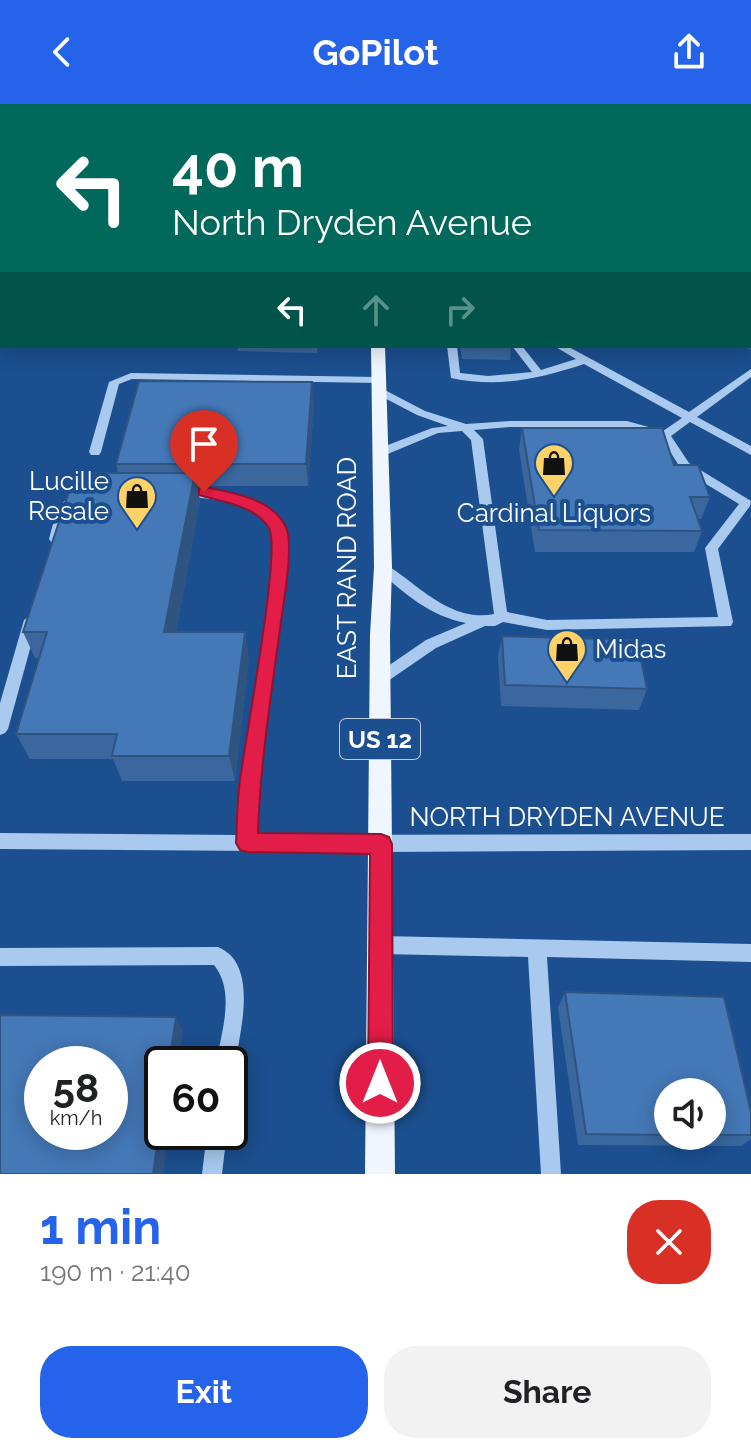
<!DOCTYPE html>
<meta charset="utf-8">
<style>
:root{--surface:#fff;--page:#f2f2f2;--text:#202124;--muted:#757577;--accent:#2563eb}
body{margin:0;font-family:Raleway,sans-serif;background:var(--page);color:var(--text);height:100vh;display:flex;flex-direction:column;font-size:30px;white-space:nowrap}
*{box-sizing:border-box;margin:0}
p{font-size:26px;color:var(--muted)}
.icon{flex:none;width:44px;height:44px;fill:none;stroke:currentColor;stroke-width:2;stroke-linecap:round;stroke-linejoin:round}
.map{position:relative;height:1070px;overflow:hidden}
.drawer{display:flex;flex-direction:column;background:var(--surface);flex:1}
.drawer>*{flex:none}
.hud{position:absolute;left:0px;top:0px;width:752px;height:244px;box-shadow:0 4px 20px #0003;background:#00695c;color:#fff;overflow:hidden}
.fabs{position:absolute;left:654px;top:974px;display:grid;gap:16px}
.fabs a{display:grid;place-items:center;width:72px;height:72px;border-radius:50%;background:var(--surface);box-shadow:0 4px 20px #0003;font-size:40px}
.speed{position:absolute;left:24px;top:942px;display:flex;gap:16px;font-size:40px;font-weight:700;text-align:center}
.speed>*{display:grid;place-content:center;width:104px;height:104px;border-radius:50%;background:var(--surface);box-shadow:0 4px 20px #0003;line-height:1}
.speed small{font-size:20px;font-weight:400}
.speed .limit{border:4px solid #111;border-radius:12px;background:#fff;color:#111}
.pin{position:absolute;display:grid;place-items:center;width:68px;height:68px;color:#fff;margin:-82px -34px;border-radius:50% 50% 50% 0;rotate:-45deg;box-shadow:0 0 8px #0007}
.pin .icon{rotate:45deg}
.me{position:absolute;width:88px;margin:-44px;rotate:0deg;stroke-linejoin:round;filter:drop-shadow(0 0 6px #0008)}
.turn{display:flex;align-items:center;gap:28px;height:168px;padding:0 40px;font-size:36px}
.turn .icon{width:104px;height:104px;stroke-width:2.5}
.turn b{display:block;font-size:56px;line-height:68px}
.lanes{display:flex;align-items:center;height:76px;padding:0 40px;background:#0003;justify-content:center;gap:40px;direction:ltr}
.lanes .off{opacity:.35}
.round{display:grid;place-items:center;flex:none;width:84px;height:84px;border-radius:32px;background:var(--page)}
.summary{display:flex;align-items:center;justify-content:space-between;height:136px;padding:0 40px}
h1{font-size:48px;font-weight:700;line-height:60px;color:var(--accent)}
.action{display:flex;gap:16px;margin-top:auto;padding:16px 40px}
.action a{flex:1;height:92px;border-radius:32px;background:var(--accent);color:#fff;font-size:32px;font-weight:700;line-height:92px;text-align:center}
.action a+a{background:var(--page);color:var(--text)}
header{display:flex;justify-content:space-between;align-items:center;height:104px;padding:0 40px;background:var(--accent);color:#fff;font-size:36px;font-weight:700}
.map>svg:first-child{display:block}
</style>
<header><svg class="icon" aria-label="back" viewBox="0 0 24 24"><path d="M15 5l-7 7 7 7"/></svg>GoPilot<svg class="icon" aria-label="share" viewBox="0 0 24 24"><path d="M12 15V3M7 8l5-5 5 5M5 13v7h14v-7"/></svg></header>
<div class="map">
<svg width="751" height="1070" viewBox="0 0 751 1070">
<rect width="100%" height="100%" fill="#1b4f8f"/>
<g fill="none" stroke-linecap="round" stroke-linejoin="round">
<g fill="#a9c9ee" fill-rule="evenodd">
<path d="M193,0h8l-9,2z"/>
<rect x="228" y="0" width="8" height="2"/>
<path d="M313,0h8l-9,2z"/>
<rect x="750" y="11" width="1" height="5"/>
<rect x="0" y="179" width="2" height="6"/>
<path d="M447,242h10l3,27 28,3 44,-4 -20,-26h10l19,24 35,-11 -22,-13h13l122,66 62,-43v8l-54,40 54,29v9l-61,-33 -19,14 18,27 62,38 -1,5 -32,43 15,73 -2,4 -184,4 -44,-8 -8,4h-10l-49,22 -51,35h-10l-2,-4 2,-4 51,-35 40,-17c-36,-7 -61,-29 -88,-53l-2,-3 2,-3c21,-3 63,61 116,50l-23,-174 -9,-9 -24,2 -55,23h-8v-6l57,-22 16,-2 -31,-11 -44,-23v-4h8l44,23 41,13 44,-3h117l36,10 19,-13 -98,-54c-45,15 -85,24 -133,14zM510,323h116l35,10 20,32 58,35 -34,44 13,69 -171,3 -40,-8 -24,-173 -9,-9z"/>
<path d="M131,269l247,4 5,3 -5,3 -246,-4 -13,5 -18,68 -2,3h-8l-2,-3 20,-70z"/>
<path d="M182,384c30,1 77,4 97,31 7,11 8,23 8,35 0,33 -8,66 -12,98 -8,61 -16,122 -19,183l495,-1v16l-370,2 -381,-3v-16l239,2c4,-61 13,-122 22,-183 4,-33 12,-65 13,-98 1,-10 1,-21 -5,-30 -20,-28 -62,-23 -91,-29l-2,-3z"/>
<path d="M75,389l6,4 -13,16 -7,26 -2,3h-8l-2,-3c5,-18 8,-37 26,-46z"/>
<path d="M31,511l7,5 -30,109 -3,4 -5,2v-32l24,-83z"/>
<path d="M381,832l370,8v18l-204,-5 14,217h-20l-13,-217 -147,-3 -6,-3 -3,-6 3,-6z"/>
<path d="M218,843c35,14 26,66 21,95 -2,11 -2,22 -9,30v-8h-14c5,-31 20,-72 -2,-99l-214,1v-18z"/>
<path d="M207,1028h20l-5,42h-20z"/>
</g>
<g fill="#f0f6ff" fill-rule="evenodd">
<rect x="375" y="0" width="10" height="2"/>
<path d="M371,242h14l7,221 -2,68 5,539h-30l5,-539 4,-68z"/>
</g>
</g>
<g fill="#3a679d" fill-rule="evenodd">
<path d="M33,0h40l-12,2h-28z"/>
<path d="M734,0h17v6l-1,-4h-10z"/>
<path d="M751,28v103l-1,-1z"/>
<path d="M2,33v62h-2v-59z"/>
<path d="M750,185l1,1v60l-8,-4h7z"/>
<rect x="0" y="197" width="2" height="32"/>
<path d="M237,242h81l-1,7 -79,-2z"/>
<path d="M460,242h51l-1,14 -48,-1z"/>
<path d="M314,300l-6,82h-111l3,15 -24,131 73,27 -14,122h-113l-9,-22h-83l-14,-25 23,-76h-4l-12,-26 95,-159 -2,-9z"/>
<path d="M522,324l152,37 36,32 -9,22h-3l4,12 -8,21h-159l-16,-102z"/>
<path d="M502,532l145,53 -8,21 -138,-4 -3,-49z"/>
<path d="M565,888l186,120v27l-10,7 -163,-1 -20,-138zM668,988h44v44h-44z"/>
</g>
<g fill="#305480">
<path d="M312,278l2,22 -6,82 -2,-22z"/>
<path d="M195,369l5,28 -29,158 -7,-27z"/>
<path d="M245,528l4,27 -14,122 -6,-25z"/>
<path d="M176,913l7,14 -4,33h-10z"/>
<path d="M162,1008v20h7l-6,42h-10z"/>
</g>
<g fill="#4478b7" stroke="#305480" stroke-width="2" fill-rule="evenodd">
<path d="M84,0h18l-1,2h-18z"/>
<path d="M241,0h47l-1,2h-46z"/>
<path d="M751,28v80h-1z"/>
<path d="M2,33v21h-2v-18z"/>
<rect x="0" y="64" width="2" height="17"/>
<path d="M750,185l1,1v35l-1,-1z"/>
<rect x="0" y="197" width="2" height="17"/>
<path d="M139,277l173,1 -6,82h-190z"/>
<path d="M522,324h140l12,37h24l12,32h-20l12,34 -163,-1z"/>
<path d="M75,369h120l-31,159h81l-16,124h-117l5,-22h-101l31,-102h-24z"/>
<path d="M502,532l135,4 10,49 -142,-4z"/>
<path d="M565,888l159,5 27,115v23h-39v-43h-44v43l-82,-1z"/>
<path d="M0,911l176,2 -7,47h-7v48l-9,62h-153zM42,960h68v68h-68z"/>
</g>
<path fill="#e11d48" stroke="#92132f" stroke-width="2" d="M204,383c28,5 72,12 83,43 6,19 -3,70 -6,91 -9,70 -21,141 -23,212l123,1 8,3 3,7 1,239 -4,9 -9,3 -9,-3 -3,-9 2,-229 -123,-2 -7,-2 -4,-7c1,-19 1,-37 3,-55 4,-40 43,-238 30,-260 -14,-23 -47,-26 -70,-33v-7z"/>
<defs>
<g id="shop-pin" transform="scale(2)"><path d="M0 17L-7.5 6A9.5 9.5 0 1 1 7.5 6Z" fill="#ffd166" stroke="#1b4f8f"/><path d="M-5-2.5h2.3a2.7 3.5 0 0 1 5.4 0H5L5.5 6h-11ZM-1.5-2.5h3a1.5 2.3 0 0 0-3 0Z" fill="#111"/></g>
</defs>
<g fill-rule="evenodd">
<use href="#shop-pin" x="554" y="359"/>
<use href="#shop-pin" x="137" y="392"/>
<use href="#shop-pin" x="567" y="545"/>
</g>
<g text-anchor="middle" dominant-baseline="central" stroke-width="8" stroke-linejoin="round" paint-order="stroke">
<rect fill="#1b4f8f" stroke="#bbcadd" stroke-width="2" x="340" y="615" width="80" height="40" rx="6"/>
<g font-size="24" font-weight="bold" fill="#fff">
<text x="380" y="635">US 12</text>
</g>
<g font-size="26" fill="#fff" stroke="#1b4f8f" text-anchor="end">
<text x="109" y="377">Lucille<tspan x="109" dy="30">Resale</tspan></text>
<text x="554" y="409" text-anchor="middle">Cardinal Liquors</text>
<text x="595" y="545" text-anchor="start">Midas</text>
</g>
<g font-size="26" fill="#fff" stroke="#1b4f8f">
<text transform="translate(347 464) rotate(-90)">EAST RAND ROAD</text>
<text x="567" y="713">NORTH DRYDEN AVENUE</text>
</g>
</g>
</svg>
<div class="fabs">
<a><svg class="icon" aria-label="sound" viewBox="0 0 24 24"><path d="M4 9h4l5-4v14l-5-4H4zM17 9q2 3 0 6"/></svg></a>
</div>
<div class="speed"><div>58<small>km/h</small></div><div class="limit">60</div></div>
<div class="pin" style="left:204px;top:388px;background:#d93025"><svg class="icon" aria-label="arrive" viewBox="0 0 24 24"><path d="M6 21V4h12l-3 4 3 4H6"/></svg></div>
<svg class="me" style="left:380px;top:979px" viewBox="-20 -20 40 40"><circle r="17" fill="#e11d48" stroke="#fff" stroke-width="3"/><path d="M0-11L8 9 0 5-8 9z" fill="#fff"/></svg>
<div class="hud">
<div class="turn"><svg class="icon" aria-label="left" viewBox="0 0 24 24"><path d="M17 20v-9H6M10 6l-5 5 5 5"/></svg><div><b>40 m</b>North Dryden Avenue</div></div>
<div class="lanes"><svg class="icon" aria-label="left" viewBox="0 0 24 24"><path d="M17 20v-9H6M10 6l-5 5 5 5"/></svg><svg class="icon off" aria-label="ahead" viewBox="0 0 24 24"><path d="M12 20V5M6 11l6-6 6 6"/></svg><svg class="icon off" aria-label="right" viewBox="0 0 24 24"><path d="M7 20v-9h11M14 6l5 5-5 5"/></svg></div>
</div>
</div>
<section class="drawer">
<div class="summary"><div><h1>1 min</h1><p>190 m · 21:40</p></div><a class="round" style="background:#d93025;color:#fff"><svg class="icon" aria-label="close" viewBox="0 0 24 24"><path d="M6 6l12 12M18 6L6 18"/></svg></a></div>
<div class="action"><a>Exit</a><a>Share</a></div>
</section>
